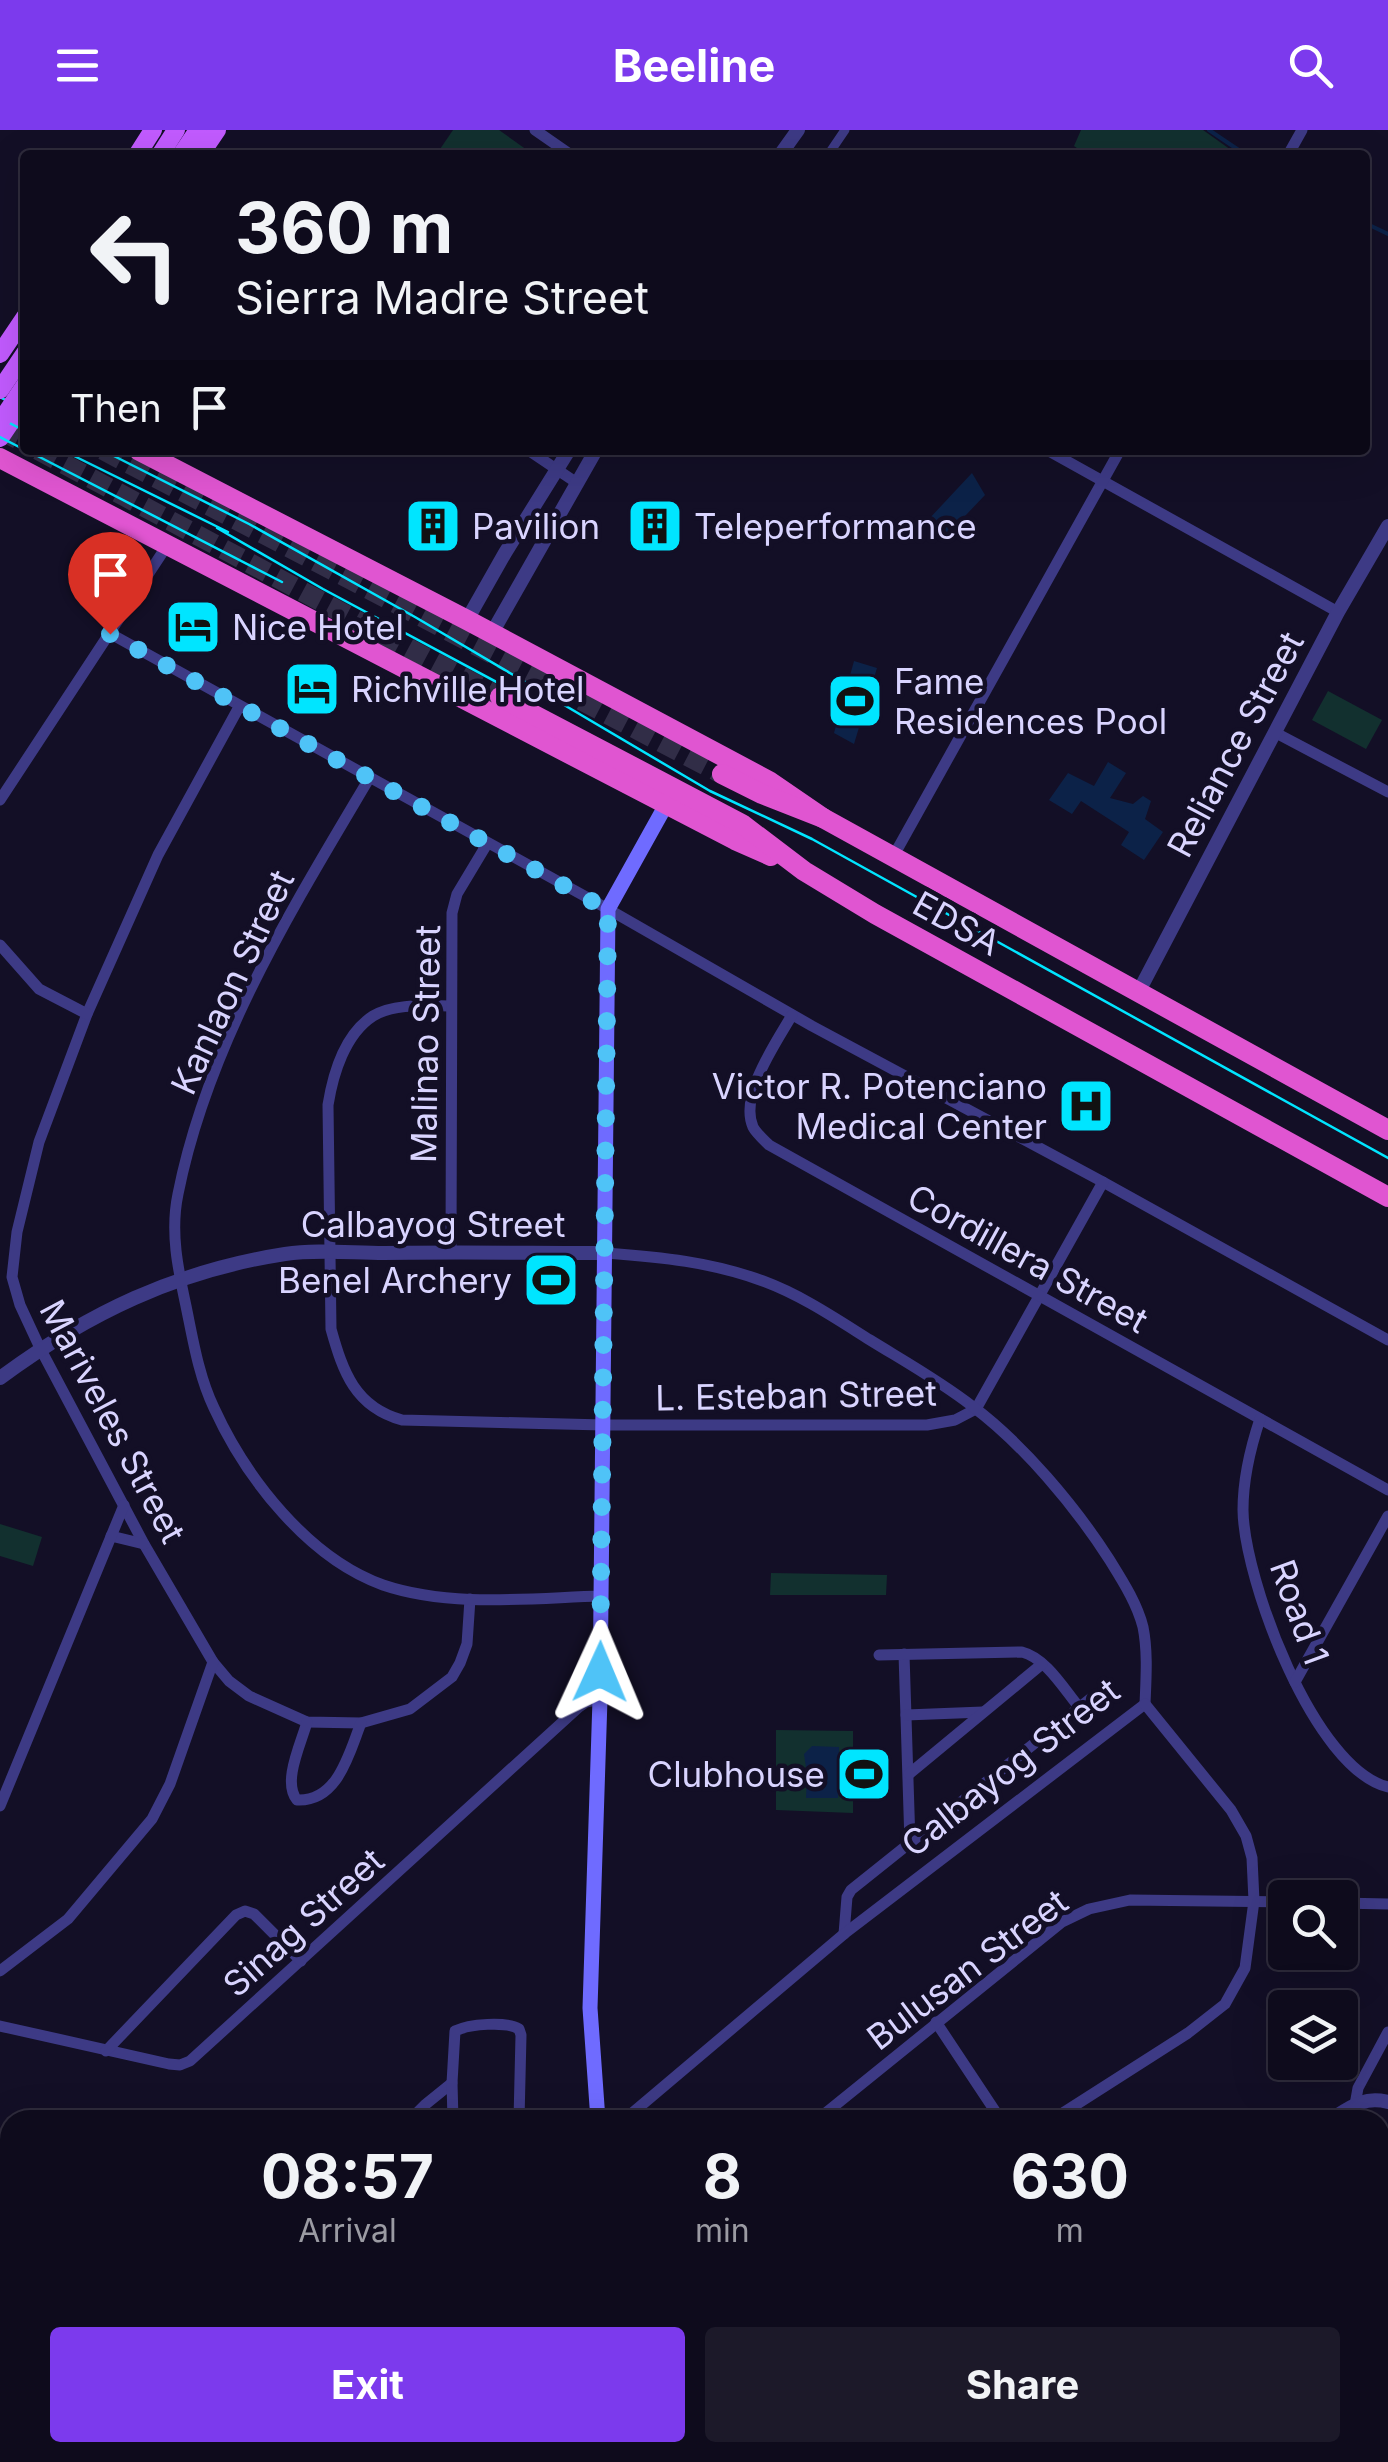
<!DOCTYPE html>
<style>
:root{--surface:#0e0b1c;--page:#1c1929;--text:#f1f3f6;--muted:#9b9ba3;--line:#2e2b3b;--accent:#7c3aed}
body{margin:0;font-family:Inter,sans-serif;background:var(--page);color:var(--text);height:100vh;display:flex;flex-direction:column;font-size:38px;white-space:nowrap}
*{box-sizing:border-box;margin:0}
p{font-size:32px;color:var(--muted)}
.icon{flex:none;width:55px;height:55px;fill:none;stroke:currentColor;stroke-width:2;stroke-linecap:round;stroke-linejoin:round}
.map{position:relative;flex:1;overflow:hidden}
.sheet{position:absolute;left:0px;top:1980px;width:1390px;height:352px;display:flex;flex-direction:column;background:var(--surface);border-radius:30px 30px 0 0;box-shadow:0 10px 40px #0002,0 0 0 2px var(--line)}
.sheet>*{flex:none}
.banner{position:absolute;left:20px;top:20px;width:1350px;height:305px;border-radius:10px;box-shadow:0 10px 40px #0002,0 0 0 2px var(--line);background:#0e0b1c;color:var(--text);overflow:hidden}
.controls{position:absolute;left:1268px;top:1750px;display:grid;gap:20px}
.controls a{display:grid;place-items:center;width:90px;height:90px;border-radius:10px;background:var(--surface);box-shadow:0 10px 40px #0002,0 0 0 2px var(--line);font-size:50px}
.pin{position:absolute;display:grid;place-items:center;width:85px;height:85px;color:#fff;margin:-102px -42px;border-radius:50% 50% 50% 0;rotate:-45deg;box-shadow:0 0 10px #0007}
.pin .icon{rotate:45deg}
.me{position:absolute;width:110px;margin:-55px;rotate:1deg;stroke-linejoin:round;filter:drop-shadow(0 0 8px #0008)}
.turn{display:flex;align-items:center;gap:35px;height:210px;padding:0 50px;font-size:45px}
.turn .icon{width:130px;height:130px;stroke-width:2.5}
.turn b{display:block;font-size:70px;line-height:85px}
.then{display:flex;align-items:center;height:95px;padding:0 50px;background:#0003;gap:20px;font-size:38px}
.eta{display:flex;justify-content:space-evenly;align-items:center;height:170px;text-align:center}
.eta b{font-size:60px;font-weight:700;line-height:70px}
.button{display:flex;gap:20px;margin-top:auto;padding:20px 50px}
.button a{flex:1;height:115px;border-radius:10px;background:var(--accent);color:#fff;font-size:40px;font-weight:700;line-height:115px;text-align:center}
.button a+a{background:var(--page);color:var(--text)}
header{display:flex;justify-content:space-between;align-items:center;height:130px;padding:0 50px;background:var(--accent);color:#fff;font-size:45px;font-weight:700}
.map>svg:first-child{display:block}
</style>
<header><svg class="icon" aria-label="menu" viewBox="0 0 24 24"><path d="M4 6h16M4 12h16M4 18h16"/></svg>Beeline<svg class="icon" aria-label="search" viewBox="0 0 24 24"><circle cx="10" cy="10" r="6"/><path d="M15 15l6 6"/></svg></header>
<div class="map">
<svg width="1388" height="2332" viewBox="0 0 1388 2332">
<rect width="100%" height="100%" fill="#130f26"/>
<g fill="#12302f">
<path d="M453,0h46l35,25h-98z"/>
<path d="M1081,0h122l35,25h-151l-13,-9z"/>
<path d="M1328,561l54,29 -16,29 -54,-29z"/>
<path d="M0,1394l42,13 -9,29 -33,-10z"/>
<path d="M771,1443l116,2 -1,20h-116z"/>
<path d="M776,1600l77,1v82l-77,-3z"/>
</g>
<g fill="#0c2248">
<path d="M972,343l13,22 -40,42 -17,-17z"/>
<path d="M854,531l23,7 -23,76 -20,-11z"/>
<path d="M1108,632l18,11 -16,25 23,6 10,-8 8,5 -6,18 18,13 -19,28 -23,-15 8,-13 -48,-31 -9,13 -23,-14 19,-27 26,13z"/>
<path d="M812,1616l27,1 -1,51h-32l1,-23 -3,-21z"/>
</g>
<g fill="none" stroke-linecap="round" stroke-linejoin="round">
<g stroke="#0c2248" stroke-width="4">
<path d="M1209,0l37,25"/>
<path d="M1365,93l23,11"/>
</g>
<g stroke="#312d47" stroke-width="20" stroke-dasharray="20 10" stroke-linecap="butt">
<path d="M0,300l25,13"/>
<path d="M38,320l462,247"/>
<path d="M103,320l619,324"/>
</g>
<path stroke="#3d3a85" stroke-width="9" d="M828,25l17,-25"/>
<g stroke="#3d3a85" stroke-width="11">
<path d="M535,0l36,25"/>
<path d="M1288,25l14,-25"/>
<path d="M528,320l49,33"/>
<path d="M1047,320l291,162"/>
<path d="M111,504l497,275 204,117 291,156 285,158"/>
<path d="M239,577l-81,148 -71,159 -48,128 -22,90 -5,45 8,28 20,43 104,196 69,118 16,19 20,15 58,26 54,1 49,-14 42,-32 8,-14 7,-19 3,-45"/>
<path d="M1276,603l112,59"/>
<path d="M370,647c-77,130 -162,266 -192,417 -8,38 0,75 8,112 7,34 13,71 28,102 32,70 94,150 169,177 68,23 148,13 218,11"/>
<path d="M0,670l168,-256"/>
<path d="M893,727l227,-407"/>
<path d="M0,815l39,44 48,25"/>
<path d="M451,876c-23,0 -57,-3 -78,10 -28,18 -40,58 -45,89l3,224c12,43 24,78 71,91l202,5h323l28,-5 21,-11 127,-227"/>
<path d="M792,885c-16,28 -53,80 -39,112 3,6 11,13 16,18l619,345"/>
<path d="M451,1122l1,-339 5,-19 30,-50"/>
<path d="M606,1123c54,4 106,9 157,28 38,14 72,37 107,59 34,21 70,41 102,66 51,38 103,100 137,153 13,21 28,44 34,68 5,25 3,52 2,77"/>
<path d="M1260,1289c-10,30 -17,60 -17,91 1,70 71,259 145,277"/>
<path d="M111,1406l33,8"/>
<path d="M904,1524l6,189"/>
<path d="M879,1525l143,-3c24,6 42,37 57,55"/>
<path d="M1295,1552l93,-166"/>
<path d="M906,1585l77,-3"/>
<path d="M307,1592c-6,22 -25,60 -10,78 41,2 52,-47 64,-77"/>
<path d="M909,1644l133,-110"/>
<path d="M0,1676l124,-301"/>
<path d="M1340,1773l48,1"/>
<path d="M844,1804l3,-37 4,-7 244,-195"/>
<path d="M0,1841l68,-52 84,-100 18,-35 43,-122"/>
<path d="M936,1892l65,98"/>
<path d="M0,1896l169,38 11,1 10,-4 389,-354 7,-5 14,-3"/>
<path d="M106,1921l130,-136 9,-4 9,3 47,47"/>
<path d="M1355,1975l3,-17 30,-56"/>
<path d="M410,1990l16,-16 26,-21"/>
<path d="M453,1990l-1,-37 3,-52c14,-7 51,-10 64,-2l2,6 -2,85"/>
<path d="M624,1990l220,-186 301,-230"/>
<path d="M817,1990l245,-198 27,-13 41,-9 155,2"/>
<path d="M1052,1990l136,-87 37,-29 20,-36 9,-67 -2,-43 -6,-22 -15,-26 -86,-106"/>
<path d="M0,2101l4,69 -4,5"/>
<path d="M297,2322l1,10"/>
<path d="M1175,2322l7,10"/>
<path d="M1052,2332l16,-10"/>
</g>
<g stroke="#3d3a85" stroke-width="14">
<path d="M780,25l18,-25"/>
<path d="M467,490l38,-67 64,-103"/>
<path d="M492,503l104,-183"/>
<path d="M1139,861l199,-379 50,-86"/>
<path d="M0,1248c88,-65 176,-107 285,-124 31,-5 67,-1 99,-1 74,-1 148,0 222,0"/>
<path d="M1330,1990c21,-13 33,-24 58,-18"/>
</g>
<g stroke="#6f6bff" stroke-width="15">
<path d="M598,1990l-8,-112 10,-309 8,-790 59,-106"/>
<path d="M786,2322l6,10"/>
<path d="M137,2332l10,-10"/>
<path d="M631,2332l106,-10"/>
</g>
<g stroke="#c25bff" stroke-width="18">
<path d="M137,25l16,-25"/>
<path d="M160,25l16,-25"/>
<path d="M181,25l17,-25"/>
<path d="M200,25l17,-25"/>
<path d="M0,224l25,-37"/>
<path d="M0,308l25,-37"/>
</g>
<g stroke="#e055d1" stroke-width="20">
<path d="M138,320l329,170 302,161 54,37"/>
<path d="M0,328l735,382 36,16"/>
<path d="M500,567l242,127 62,47 71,43 513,283"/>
<path d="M722,644l40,20 61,24 565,312"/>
</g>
<g stroke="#00e5ff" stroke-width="2.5">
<path d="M0,267l25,13"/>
<path d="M0,288l25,13"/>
<path d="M0,307l25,13"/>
<path d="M26,320l256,132"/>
<path d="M62,320l166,82"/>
<path d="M102,320l147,74 166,93 295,174 102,48 576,319"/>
<path d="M217,398l106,61 209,112"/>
</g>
<g stroke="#c25bff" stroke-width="18">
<path d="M0,260l25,-37"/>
<path d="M0,292l25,-37"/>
</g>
</g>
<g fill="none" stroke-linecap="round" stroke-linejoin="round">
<path stroke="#4fc3f7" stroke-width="18" stroke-dasharray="0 32.4" d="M110,504l498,276 -8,762"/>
</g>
<defs>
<g id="building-square" transform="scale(2.875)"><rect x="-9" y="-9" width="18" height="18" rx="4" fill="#00e5ff" stroke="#130f26"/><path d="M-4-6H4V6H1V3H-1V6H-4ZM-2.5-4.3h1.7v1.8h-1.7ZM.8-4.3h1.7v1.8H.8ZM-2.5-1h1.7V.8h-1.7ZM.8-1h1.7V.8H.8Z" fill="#111"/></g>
<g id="hotel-square" transform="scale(2.875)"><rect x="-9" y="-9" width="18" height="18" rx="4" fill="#00e5ff" stroke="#130f26"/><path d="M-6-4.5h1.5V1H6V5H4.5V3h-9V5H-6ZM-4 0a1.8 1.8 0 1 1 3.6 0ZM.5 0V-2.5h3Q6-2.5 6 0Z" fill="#111"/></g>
<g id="stadium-square" transform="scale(2.875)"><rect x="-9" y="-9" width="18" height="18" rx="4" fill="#00e5ff" stroke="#130f26"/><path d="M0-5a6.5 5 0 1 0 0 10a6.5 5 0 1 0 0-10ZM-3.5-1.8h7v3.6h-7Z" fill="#111"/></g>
<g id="hospital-square" transform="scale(2.875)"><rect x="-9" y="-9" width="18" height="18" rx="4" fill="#00e5ff" stroke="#130f26"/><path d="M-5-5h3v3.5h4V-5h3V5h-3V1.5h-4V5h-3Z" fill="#111"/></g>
</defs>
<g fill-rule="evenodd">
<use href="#building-square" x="433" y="396"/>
<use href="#building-square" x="655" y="396"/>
<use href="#hotel-square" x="193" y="497"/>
<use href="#hotel-square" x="312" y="559"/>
<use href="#stadium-square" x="855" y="571"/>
<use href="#hospital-square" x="1086" y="976"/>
<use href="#stadium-square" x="551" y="1150"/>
<use href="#stadium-square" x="864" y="1644"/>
</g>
<g text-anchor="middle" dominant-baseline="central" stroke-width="9" stroke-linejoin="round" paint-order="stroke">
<g font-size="35" fill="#d9d4ff" stroke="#130f26" text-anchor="start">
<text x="472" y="396">Pavilion</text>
<text x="694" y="396">Teleperformance</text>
<text x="232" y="497">Nice Hotel</text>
<text x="894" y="551">Fame<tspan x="894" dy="40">Residences Pool</tspan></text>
<text x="351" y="559">Richville Hotel</text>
<text x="1047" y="956" text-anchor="end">Victor R. Potenciano<tspan x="1047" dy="40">Medical Center</tspan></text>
<text x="512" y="1150" text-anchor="end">Benel Archery</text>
<text x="825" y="1644" text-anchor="end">Clubhouse</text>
</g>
<g font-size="35" fill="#d9d4ff" stroke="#130f26">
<text transform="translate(1235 614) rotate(-62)">Reliance Street</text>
<text transform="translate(957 793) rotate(29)">EDSA</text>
<text transform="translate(232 852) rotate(-65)">Kanlaon Street</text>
<text transform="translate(425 914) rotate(-89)">Malinao Street</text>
<text x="433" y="1094">Calbayog Street</text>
<text transform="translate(1028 1128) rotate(29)">Cordillera Street</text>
<text transform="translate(796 1265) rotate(-1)">L. Esteban Street</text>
<text transform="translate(113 1291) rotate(62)">Mariveles Street</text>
<text transform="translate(1300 1482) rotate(70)">Road 1</text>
<text transform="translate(1010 1637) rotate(-38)">Calbayog Street</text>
<text transform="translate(303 1792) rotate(-42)">Sinag Street</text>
<text transform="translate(967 1839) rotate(-37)">Bulusan Street</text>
</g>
</g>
</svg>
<div class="controls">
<a><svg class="icon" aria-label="search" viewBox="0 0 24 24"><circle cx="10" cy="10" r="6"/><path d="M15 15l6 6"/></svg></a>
<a><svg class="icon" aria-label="layers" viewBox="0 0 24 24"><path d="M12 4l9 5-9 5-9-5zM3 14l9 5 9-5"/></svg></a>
</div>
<div class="pin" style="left:110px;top:504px;background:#d93025"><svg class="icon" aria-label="arrive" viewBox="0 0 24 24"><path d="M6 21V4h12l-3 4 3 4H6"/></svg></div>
<svg class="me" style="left:600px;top:1542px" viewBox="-20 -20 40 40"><path d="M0-17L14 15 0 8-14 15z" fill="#4fc3f7" stroke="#fff" stroke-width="4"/></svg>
<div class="banner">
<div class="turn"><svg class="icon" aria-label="left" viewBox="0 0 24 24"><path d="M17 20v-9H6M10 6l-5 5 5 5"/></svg><div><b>360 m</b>Sierra Madre Street</div></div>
<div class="then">Then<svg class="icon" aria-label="arrive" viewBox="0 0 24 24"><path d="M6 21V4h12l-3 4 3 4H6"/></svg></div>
</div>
<section class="sheet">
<div class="eta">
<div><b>08:57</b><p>Arrival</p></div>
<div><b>8</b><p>min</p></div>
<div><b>630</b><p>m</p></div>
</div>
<div class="button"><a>Exit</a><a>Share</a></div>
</section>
</div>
